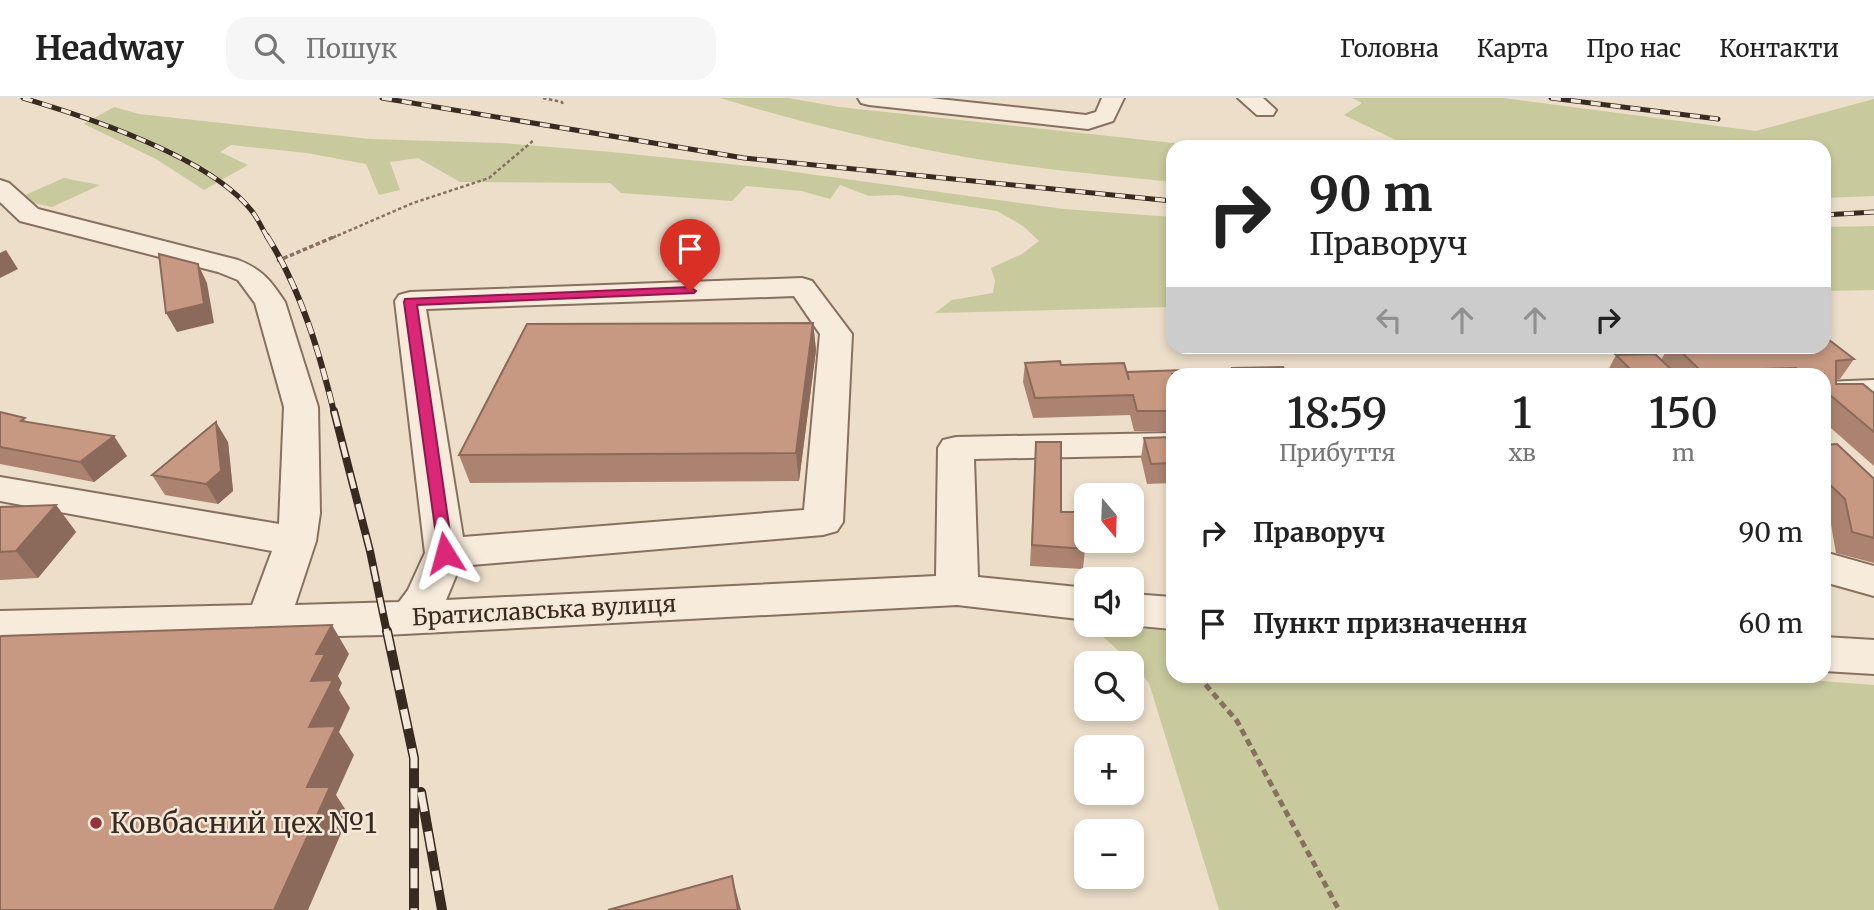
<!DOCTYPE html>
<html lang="uk">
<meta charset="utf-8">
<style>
:root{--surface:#fff;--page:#f6f6f6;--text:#222;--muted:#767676;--line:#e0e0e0}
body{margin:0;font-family:Merriweather,serif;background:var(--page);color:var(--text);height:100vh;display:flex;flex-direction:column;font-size:26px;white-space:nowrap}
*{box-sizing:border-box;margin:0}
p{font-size:23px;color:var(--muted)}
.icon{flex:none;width:38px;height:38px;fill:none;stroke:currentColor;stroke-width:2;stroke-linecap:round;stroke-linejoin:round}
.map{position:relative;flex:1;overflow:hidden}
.drawer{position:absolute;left:1166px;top:270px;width:665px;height:315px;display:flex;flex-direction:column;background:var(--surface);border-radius:21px;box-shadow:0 4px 10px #0003}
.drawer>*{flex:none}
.hud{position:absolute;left:1166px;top:42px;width:665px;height:214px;border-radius:21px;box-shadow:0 4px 10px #0003;background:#fff;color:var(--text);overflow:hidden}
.needle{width:46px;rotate:161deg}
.fabs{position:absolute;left:1074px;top:385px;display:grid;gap:14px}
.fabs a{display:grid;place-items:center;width:70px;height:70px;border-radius:14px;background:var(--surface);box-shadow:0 4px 10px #0003;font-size:35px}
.pin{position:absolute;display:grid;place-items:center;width:60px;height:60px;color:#fff;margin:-72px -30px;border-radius:50% 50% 50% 0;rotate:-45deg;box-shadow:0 0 7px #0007}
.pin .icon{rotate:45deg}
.me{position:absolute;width:77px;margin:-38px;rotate:352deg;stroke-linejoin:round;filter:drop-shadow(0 0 5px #0008)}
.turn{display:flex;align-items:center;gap:24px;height:147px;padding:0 28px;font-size:32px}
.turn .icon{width:91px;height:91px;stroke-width:2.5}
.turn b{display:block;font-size:49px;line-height:60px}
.lanes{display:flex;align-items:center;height:66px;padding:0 28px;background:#0003;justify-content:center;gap:35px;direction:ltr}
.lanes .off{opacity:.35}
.eta{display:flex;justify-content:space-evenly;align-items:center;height:119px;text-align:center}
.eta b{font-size:42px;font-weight:600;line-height:49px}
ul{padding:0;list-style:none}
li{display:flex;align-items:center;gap:21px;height:91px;padding:0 28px}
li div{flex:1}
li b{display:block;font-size:26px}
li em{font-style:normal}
header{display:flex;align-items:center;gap:42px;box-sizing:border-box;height:98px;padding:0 35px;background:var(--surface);border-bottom:2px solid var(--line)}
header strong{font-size:33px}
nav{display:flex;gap:38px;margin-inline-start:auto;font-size:24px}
.search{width:490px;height:63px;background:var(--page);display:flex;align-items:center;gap:18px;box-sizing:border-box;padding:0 24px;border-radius:21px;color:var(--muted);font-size:26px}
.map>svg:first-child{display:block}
</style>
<header>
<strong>Headway</strong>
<div class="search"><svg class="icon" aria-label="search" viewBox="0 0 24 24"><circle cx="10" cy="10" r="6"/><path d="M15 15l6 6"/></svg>Пошук</div>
<nav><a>Головна</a><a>Карта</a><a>Про нас</a><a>Контакти</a></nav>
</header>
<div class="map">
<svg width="1874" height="812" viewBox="0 0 1874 812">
<rect width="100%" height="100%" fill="#ecdec9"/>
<g fill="#c8c99d">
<path d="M720,0h68l51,9 371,40h-38v35c-79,-8 -160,-15 -239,-31 -72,-14 -144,-32 -213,-53z"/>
<path d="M1352,0h151l253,33 118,-32v97l-50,2v-51h-419l-1,-3 -60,-29 18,-12z"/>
<path d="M114,9l25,7 231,25 131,4 110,9 147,15 306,42 108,8v90l-237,6 17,-13 41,-7 2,-12 -4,-13 31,-14 17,-13 -16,-15 -26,-15 -100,-16 -28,1 -29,-11 -10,14 -28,-8 -56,-5 -14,15 -111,-8 -11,-10 -150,-1 -42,-24 -28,4 10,28 -21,5 -13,-31 -59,-11 -76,-8 -11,7 28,13 -44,25 -48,-31 -72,-35z"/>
<path d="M64,80l36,7 -48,22 -36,-8z"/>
<path d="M1874,128v64l-50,1v-64z"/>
<path d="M1090,527l82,6v45h581l121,9v225h-655l-70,-227 -17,-20z"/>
</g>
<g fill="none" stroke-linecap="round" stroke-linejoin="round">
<g stroke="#87705f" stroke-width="4">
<g id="minor">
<path d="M858,0h72l156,17 10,-3 6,-14h22l-11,23 -25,8 -219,-24 -8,-2z"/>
<path d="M1238,0h25l13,12 -3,5h-16z"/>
<path d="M0,82l9,3 29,26 200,51c24,9 33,21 47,42l33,105 2,106 -4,28 -21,64 104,-3 9,-12 17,-37 -30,-252 4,-6 11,-3 392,-14 10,3 40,53 -9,188 -6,9 -14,4 -363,31 -14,34 490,-24 2,-128 5,-8 13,-3 216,-4v22l-198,4 4,118 109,11v32l-130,-15 -573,30 -384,8v-32l252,-6 20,-54 -272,-50v-24l279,47 5,-117 -29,-104 -17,-23 -20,-8 -198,-51 -20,-19zM794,198l26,38 -16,176 -341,27 -37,-228z"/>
<path d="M1874,282v20l-50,2v-20z"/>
<path d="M1824,454l50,14v30l-50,-14z"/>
<path d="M1132,496l40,3v32l-44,-4h4z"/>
<path d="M1824,539l50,3v34l-50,-3z"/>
</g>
</g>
<g stroke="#87705f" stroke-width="2.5" stroke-dasharray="3.5 2.5" stroke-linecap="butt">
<path d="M543,0l19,4 1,4"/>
<path d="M332,140l81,-35 76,-25 45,-38"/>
</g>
<path stroke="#87705f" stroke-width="3.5" stroke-dasharray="4.5 2.5" stroke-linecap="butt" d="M277,163l59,-25"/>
<path stroke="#87705f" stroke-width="5" stroke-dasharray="7 4.5" stroke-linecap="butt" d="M1198,578l39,45 102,189"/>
<use href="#minor" fill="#f7ecdc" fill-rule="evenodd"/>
<g stroke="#382a21" stroke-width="5">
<g id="rail-far3">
<path d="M23,0c64,19 186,59 228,112 7,8 11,19 17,28"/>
<path d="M382,0l362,60 428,43"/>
<path d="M1551,0l167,21"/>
<path d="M1824,117l50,-3"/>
</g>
</g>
<g stroke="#382a21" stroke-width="6">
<path id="rail-far2" d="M267,138c34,54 52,115 67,176"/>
</g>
<g stroke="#382a21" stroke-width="8">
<path id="rail-far1" d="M334,313l36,140 17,82"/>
</g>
<g stroke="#382a21" stroke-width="10">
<g id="rail">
<path d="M387,533l27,127v152"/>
<path d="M421,694l21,118"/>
</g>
</g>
<use href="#rail-far3" stroke="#f4e9d8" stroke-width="3.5" stroke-dasharray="10" stroke-linecap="butt"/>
<use href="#rail-far2" stroke="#f4e9d8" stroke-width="4.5" stroke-dasharray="12" stroke-linecap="butt"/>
<use href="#rail-far1" stroke="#f4e9d8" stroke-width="5" stroke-dasharray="16" stroke-linecap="butt"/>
<use href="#rail" stroke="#f4e9d8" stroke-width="7" stroke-dasharray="20" stroke-linecap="butt"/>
</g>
<g fill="#ab8370">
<path d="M813,225l3,27 -17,131 -329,2 -11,-28z"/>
<path d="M1669,248h155l30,13 -14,20h-4v5l38,9v73l-50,-44v-48h-218l10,-19 45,5z"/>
<path d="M1025,265l36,2 66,8 45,1v57h-38l-4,-16 -97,3 -10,-36z"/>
<path d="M0,314l29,10 98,34 -33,26 -94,-18z"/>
<path d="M1172,339v46l-25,1 -6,-26 3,-20z"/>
<path d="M228,344l5,49 -15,13 -53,-9 -13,-20z"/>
<path d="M1036,344l25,70 24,37 -2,20 -53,-3z"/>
<path d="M1824,347l50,34v84l-38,-10 -6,-34 -6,-6z"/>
<path d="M56,407l20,27 -38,46 -38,2v-73z"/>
</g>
<g fill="#8b6a5b">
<path d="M6,152l12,19 -18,9v-25z"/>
<path d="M198,166l9,19 7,40 -37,9 -11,-19z"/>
<path d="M813,225l3,27 -17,131 -3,-28z"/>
<path d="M216,324l12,20 5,49 -15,13 -12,-20z"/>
<path d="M114,338l13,20 -33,26 -14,-20z"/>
<path d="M56,407l20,27 -38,46 -22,-27z"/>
<path d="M332,527l17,29 -11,22 4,7 -3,7 11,18 -11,24 15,23 -18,40 13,20 -41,95h-34l33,-123 4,-106 5,-27z"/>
<path d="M732,778l7,27 2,7h-3z"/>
</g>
<g fill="#c79882" stroke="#8b6a5b" stroke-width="2">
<path d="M159,156l39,10 6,40 -38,9z"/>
<path d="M813,225l-17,130 -337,2 68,-131z"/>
<path d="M1824,238l30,23 -18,2v23h27l11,9v39l-50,-42v-16h-20l-8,-6 -95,3 -26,-25h149z"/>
<path d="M1655,256l21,20h-41l-19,-19z"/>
<path d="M1060,263l1,4 63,-2 5,17 -2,-8 57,-2 1,4h-13v37h-35l-4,-16 -98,3 -10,-35z"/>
<path d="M1283,269l3,7h-52l-2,-6z"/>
<path d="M0,314l25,6 -4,3 93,15 -34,26 -80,-15z"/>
<path d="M216,324l5,49 -15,13 -54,-9z"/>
<path d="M1172,339v26l-21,1 -7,-26z"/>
<path d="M1036,344h25v70h23l1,37 -53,-4z"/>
<path d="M1837,346l37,35v59l-22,-6 -7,-33 -21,-20v-34z"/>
<path d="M56,407l-40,46 -16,1v-45z"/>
<path d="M332,527l-16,29h9l-14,27 22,-1 -24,47 27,-1 -29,61h23l-56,123h-274v-273l1,-1z"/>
<path d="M732,778l6,34h-130z"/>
</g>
<path fill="#db2777" stroke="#8e194d" stroke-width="2" d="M690,189l6,4 -2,2 -277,12 36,248 -8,6 -6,-2 -35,-255 1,-3z"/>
<circle fill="#92333d" stroke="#f4e9d8" stroke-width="2.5" cx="96" cy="725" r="7"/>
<g text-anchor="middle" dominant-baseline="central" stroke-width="5" stroke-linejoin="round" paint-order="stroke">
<g font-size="23" fill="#382a21" stroke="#f4e9d8">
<text transform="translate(544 512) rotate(-3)">Братиславська вулиця</text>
</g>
<g font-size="28" fill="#382a21" stroke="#f4e9d8" text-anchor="start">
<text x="110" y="725">Ковбасний цех №1</text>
</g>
</g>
</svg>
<div class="fabs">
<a><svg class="needle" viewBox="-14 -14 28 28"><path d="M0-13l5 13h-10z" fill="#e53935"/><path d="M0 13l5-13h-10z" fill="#767676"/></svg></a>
<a><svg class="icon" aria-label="sound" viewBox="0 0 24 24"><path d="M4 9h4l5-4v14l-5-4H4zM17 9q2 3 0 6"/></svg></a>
<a><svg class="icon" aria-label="search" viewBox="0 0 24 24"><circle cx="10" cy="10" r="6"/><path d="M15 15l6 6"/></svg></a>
<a>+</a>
<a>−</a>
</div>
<div class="pin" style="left:690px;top:193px;background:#d93025"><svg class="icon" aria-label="arrive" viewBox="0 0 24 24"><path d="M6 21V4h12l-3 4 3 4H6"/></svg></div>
<svg class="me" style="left:445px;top:455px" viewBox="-20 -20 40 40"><path d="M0-17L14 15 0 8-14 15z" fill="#db2777" stroke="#fff" stroke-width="4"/></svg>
<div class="hud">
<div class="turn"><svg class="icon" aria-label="right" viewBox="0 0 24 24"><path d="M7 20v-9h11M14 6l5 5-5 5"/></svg><div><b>90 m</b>Праворуч</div></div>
<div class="lanes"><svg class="icon off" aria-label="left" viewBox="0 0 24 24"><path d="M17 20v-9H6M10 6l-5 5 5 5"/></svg><svg class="icon off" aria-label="ahead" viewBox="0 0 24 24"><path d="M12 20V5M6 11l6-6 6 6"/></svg><svg class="icon off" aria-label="ahead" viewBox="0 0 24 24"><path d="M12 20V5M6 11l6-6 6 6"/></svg><svg class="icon" aria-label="right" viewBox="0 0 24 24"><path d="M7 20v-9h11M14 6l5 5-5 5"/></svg></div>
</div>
<section class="drawer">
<div class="eta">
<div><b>18:59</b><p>Прибуття</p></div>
<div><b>1</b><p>хв</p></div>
<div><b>150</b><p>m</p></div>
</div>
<ul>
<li><svg class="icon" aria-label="right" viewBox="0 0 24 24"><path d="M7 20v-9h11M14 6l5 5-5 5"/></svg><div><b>Праворуч</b></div><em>90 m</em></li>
<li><svg class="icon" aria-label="arrive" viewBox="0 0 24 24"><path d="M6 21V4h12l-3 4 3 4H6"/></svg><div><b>Пункт призначення</b></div><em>60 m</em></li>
</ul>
</section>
</div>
